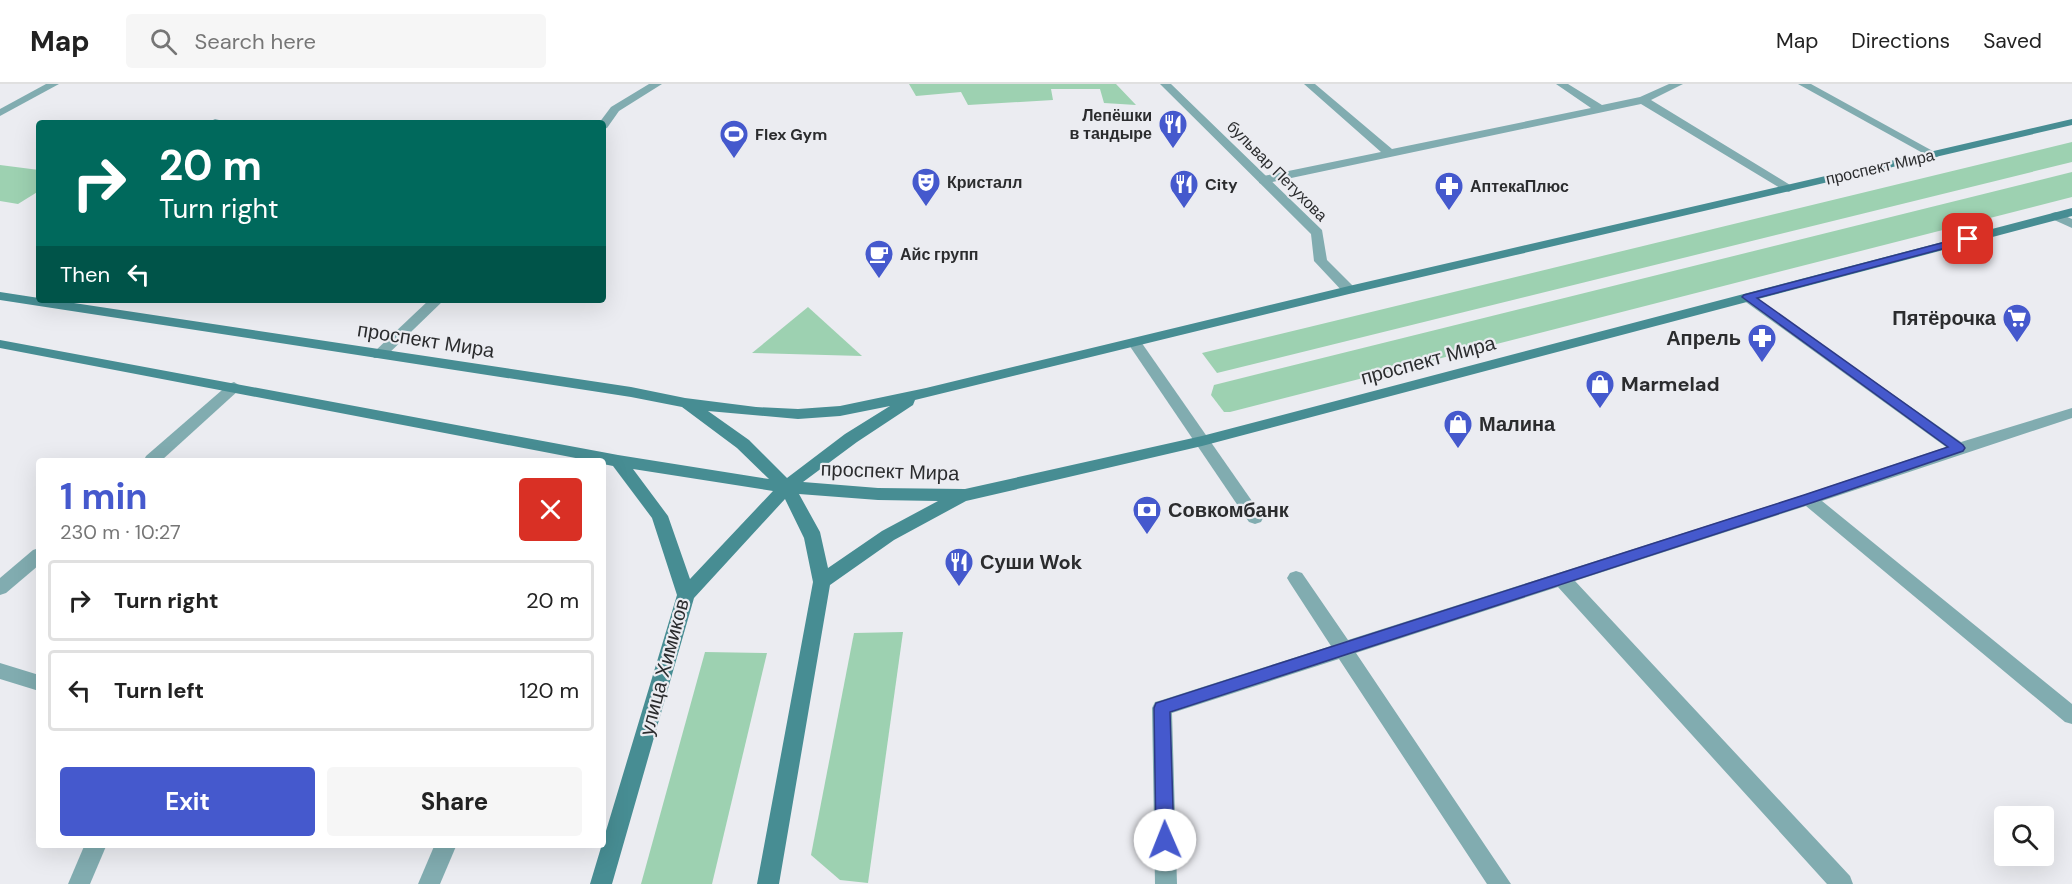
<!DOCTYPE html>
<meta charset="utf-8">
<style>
:root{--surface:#fff;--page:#f6f6f6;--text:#222;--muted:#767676;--line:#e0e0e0;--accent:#4559cd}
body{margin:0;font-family:"DM Sans",sans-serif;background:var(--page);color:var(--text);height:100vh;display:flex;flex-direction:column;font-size:22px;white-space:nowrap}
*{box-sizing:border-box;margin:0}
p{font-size:20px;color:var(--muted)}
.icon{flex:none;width:33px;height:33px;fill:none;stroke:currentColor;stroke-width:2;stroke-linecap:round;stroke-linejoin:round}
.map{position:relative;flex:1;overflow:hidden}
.side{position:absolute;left:36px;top:374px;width:570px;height:390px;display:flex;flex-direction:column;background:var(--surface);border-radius:6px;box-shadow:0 6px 24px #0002}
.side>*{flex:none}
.top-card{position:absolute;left:36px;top:36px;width:570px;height:183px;border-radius:6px;box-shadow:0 6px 24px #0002;background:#00695c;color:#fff;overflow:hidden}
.buttons{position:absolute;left:1994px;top:722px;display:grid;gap:12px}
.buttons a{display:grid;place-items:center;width:60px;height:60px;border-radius:6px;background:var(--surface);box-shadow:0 6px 24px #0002;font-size:30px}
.pin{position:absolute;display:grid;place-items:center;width:51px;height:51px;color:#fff;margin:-26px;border-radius:12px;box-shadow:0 3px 9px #0006}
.me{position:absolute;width:66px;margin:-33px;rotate:359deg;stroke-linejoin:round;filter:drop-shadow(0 0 4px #0008)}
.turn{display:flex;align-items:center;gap:21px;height:126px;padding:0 24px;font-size:27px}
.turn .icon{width:78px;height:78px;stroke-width:2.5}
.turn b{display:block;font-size:42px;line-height:51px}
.then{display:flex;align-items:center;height:57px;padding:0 24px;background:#0003;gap:12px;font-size:22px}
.round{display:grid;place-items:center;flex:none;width:63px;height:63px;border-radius:6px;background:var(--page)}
.summary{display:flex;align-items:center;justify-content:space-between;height:102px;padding:0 24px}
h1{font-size:36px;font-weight:700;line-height:45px;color:var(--accent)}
.primary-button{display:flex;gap:12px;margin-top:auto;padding:12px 24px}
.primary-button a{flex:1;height:69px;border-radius:6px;background:var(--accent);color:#fff;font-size:24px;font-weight:700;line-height:69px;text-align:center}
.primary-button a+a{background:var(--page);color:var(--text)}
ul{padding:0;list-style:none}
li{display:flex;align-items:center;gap:18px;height:81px;margin:0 12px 9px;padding:0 12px;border:3px solid var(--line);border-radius:6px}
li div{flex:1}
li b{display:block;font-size:22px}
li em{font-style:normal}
header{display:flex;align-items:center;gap:36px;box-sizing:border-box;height:84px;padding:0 30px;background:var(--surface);border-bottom:2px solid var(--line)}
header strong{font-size:28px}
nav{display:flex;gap:33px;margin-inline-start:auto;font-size:21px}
.search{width:420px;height:54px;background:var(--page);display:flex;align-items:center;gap:15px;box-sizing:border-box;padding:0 21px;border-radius:6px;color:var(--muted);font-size:22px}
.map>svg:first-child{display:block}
</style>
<header>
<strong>Map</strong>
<div class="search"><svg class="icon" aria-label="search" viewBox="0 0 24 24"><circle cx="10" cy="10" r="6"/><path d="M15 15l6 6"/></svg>Search here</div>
<nav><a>Map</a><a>Directions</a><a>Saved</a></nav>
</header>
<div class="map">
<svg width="2072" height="800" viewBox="0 0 2072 800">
<rect width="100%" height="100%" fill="#ebecf1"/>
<g fill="#9dd1b1">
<path d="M909,0h207l20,21 -32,-2 -4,-14h-49l2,11 -85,5 -7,-13 -45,4z"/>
<path d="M2072,58v20l-855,211 -15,-20z"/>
<path d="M0,81l39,5v21l-21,13 -18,-3z"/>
<path d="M2072,88v25l-842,215h-6l-13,-17 3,-10z"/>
<path d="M808,223l54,49 -110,-3z"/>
<path d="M903,548l-35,251 -28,-3 -29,-25 43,-222z"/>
<path d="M705,568l62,1 -55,231h-71z"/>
</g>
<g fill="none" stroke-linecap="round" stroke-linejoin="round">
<g fill="#81acb0" fill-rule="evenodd">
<path d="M649,0h13l-43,27 -12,17 -4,1v-6h-4l12,-16z"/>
<path d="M1304,0h11l77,65 199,-41 -35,-24h12l34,21 38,-8 29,-13h14l-32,16 144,88 -6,4 -4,-1 -144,-87 -378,80 -4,-1v-6l122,-25z"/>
<path d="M1798,0h13l129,71 -6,4 -4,-2z"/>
<path d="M215,35l4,1 1,3h-13z"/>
<path d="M2056,128l16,7v9l-20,-9 -2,-3 2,-3z"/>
<path d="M1748,209l213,149 111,-34v10l-250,83 250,203v20l-7,-2 -259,-216 -231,75 275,295 3,8h-26l-269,-297 -202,66 155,231h-24l-148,-225 -167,54 5,171h-22l-3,-176 3,-6 7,-2 169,-54 -41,-63 -3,-5 3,-5 6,-2 6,2 46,67 455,-145 143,-48 -203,-147 -2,-3z"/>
<path d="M429,216h15l-60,58h-10l-2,-3 2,-3z"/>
<path d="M1134,254l5,1 122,175 2,4 -2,4 -6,2 -6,-2 -122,-180z"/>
<path d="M234,298l8,5 -3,3 -77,70h-18l2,-4 83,-72z"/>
<path d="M39,464v17l-33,28 -6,2v-17l33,-28z"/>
<path d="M0,579l39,12v16l-39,-12z"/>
<path d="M85,760h22l-17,40h-22z"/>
<path d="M435,760h22l-17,40h-22z"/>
</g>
<g fill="#81acb0" fill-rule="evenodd">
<path d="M46,0h13l-59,32v-7z"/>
<path d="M1160,0h11l151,146 5,30 27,27 2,3 -2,3h-10l-30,-32 -3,-27z"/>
</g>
<path fill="#478d93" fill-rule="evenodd" d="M2072,35v6l-723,169 -434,106 -2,5 -56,37 -54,40 75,6 87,1 237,-53 870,-228v8l-870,230 -236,55 -72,39 -64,45 -51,299h-22l56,-302 -9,-44 -19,-39 -91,99 -82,286h-22l87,-289 -25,-77 -39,-52 -10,-2v-4h-17l-586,-112v-8l618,115 151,24 -32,-31 -55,-41 -51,-10 -631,-97v-8l39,6v2h15l577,87 54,11 71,9 42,2 42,-3 86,-18 423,-102zM890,322l-45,28 -58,44 -38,-38 -41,-29 90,8 42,-3zM633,385l140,22 -83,88 -22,-63zM799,410l79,6 60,1 -56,30 -54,37 -8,-36z"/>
</g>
<path fill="#4559cd" stroke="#2d3a85" stroke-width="1.5" d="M1968,152l5,3 -1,2 -215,57 206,147 2,3 -2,3 -149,51 -644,210 4,128 -3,6 -6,2 -7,-2 -2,-6 -2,-132 2,-5 648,-208 144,-48 -206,-150 2,-2z"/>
<defs>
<g id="restaurant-pin" transform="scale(1.5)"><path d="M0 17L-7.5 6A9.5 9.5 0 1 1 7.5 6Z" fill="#4559cd" stroke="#ebecf1"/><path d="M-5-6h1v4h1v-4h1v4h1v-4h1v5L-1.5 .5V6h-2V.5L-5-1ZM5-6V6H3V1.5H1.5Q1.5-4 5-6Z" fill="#fff"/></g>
<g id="stadium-pin" transform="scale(1.5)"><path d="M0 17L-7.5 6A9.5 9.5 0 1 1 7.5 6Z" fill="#4559cd" stroke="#ebecf1"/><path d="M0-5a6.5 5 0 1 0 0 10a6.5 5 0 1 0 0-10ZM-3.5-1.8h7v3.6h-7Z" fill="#fff"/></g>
<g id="theatre-pin" transform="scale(1.5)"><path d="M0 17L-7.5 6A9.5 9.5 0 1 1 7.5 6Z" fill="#4559cd" stroke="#ebecf1"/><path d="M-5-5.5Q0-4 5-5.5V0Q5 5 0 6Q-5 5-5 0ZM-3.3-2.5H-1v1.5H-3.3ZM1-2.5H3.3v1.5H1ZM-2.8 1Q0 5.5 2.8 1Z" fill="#fff"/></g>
<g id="pharmacy-pin" transform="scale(1.5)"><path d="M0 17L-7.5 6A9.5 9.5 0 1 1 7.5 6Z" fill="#4559cd" stroke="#ebecf1"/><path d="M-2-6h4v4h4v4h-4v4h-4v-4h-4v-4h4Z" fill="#fff"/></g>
<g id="cafe-pin" transform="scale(1.5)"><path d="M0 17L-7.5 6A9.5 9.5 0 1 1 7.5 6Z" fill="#4559cd" stroke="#ebecf1"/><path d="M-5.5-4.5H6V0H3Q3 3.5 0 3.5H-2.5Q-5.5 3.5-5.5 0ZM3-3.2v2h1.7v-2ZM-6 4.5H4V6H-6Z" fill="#fff"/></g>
<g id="supermarket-pin" transform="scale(1.5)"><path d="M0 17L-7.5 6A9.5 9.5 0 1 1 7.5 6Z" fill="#4559cd" stroke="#ebecf1"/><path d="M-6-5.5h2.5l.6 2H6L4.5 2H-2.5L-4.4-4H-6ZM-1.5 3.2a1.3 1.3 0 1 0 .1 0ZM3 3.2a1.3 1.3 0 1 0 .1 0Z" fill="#fff"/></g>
<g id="shop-pin" transform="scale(1.5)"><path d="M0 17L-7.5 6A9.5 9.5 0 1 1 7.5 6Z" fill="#4559cd" stroke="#ebecf1"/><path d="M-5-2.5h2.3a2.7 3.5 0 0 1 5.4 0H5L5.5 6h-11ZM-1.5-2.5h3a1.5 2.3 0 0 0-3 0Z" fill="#fff"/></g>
<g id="bank-pin" transform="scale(1.5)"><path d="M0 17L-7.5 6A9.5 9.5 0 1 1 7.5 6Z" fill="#4559cd" stroke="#ebecf1"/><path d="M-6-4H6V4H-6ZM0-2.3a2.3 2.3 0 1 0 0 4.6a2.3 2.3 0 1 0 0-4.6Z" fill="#fff"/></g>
</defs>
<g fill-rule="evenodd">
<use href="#restaurant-pin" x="1173" y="40"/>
<use href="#stadium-pin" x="734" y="50"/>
<use href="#theatre-pin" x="926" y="98"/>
<use href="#restaurant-pin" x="1184" y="100"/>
<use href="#pharmacy-pin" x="1449" y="102"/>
<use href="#cafe-pin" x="879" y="170"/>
<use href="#supermarket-pin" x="2017" y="234"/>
<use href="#pharmacy-pin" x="1762" y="254"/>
<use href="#shop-pin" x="1600" y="300"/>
<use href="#shop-pin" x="1458" y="340"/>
<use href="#bank-pin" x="1147" y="426"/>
<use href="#restaurant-pin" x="959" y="478"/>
</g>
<g text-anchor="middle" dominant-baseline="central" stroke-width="4.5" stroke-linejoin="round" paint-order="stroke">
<g font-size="16" font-weight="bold" fill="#2b2c2e" stroke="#ebecf1" text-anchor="start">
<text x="1152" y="31" text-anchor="end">Лепёшки<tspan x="1152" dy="18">в тандыре</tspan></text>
<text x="755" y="50">Flex Gym</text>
<text x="947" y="98">Кристалл</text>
<text x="1205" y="100">City</text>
<text x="1470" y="102">АптекаПлюс</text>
<text x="900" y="170">Айс групп</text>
</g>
<g font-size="16" fill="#2b2c2e" stroke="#ebecf1">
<text transform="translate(1880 83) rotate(-13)">проспект Мира</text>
<text transform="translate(1277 87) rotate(45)">бульвар Петухова</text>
</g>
<g font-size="20" font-weight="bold" fill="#2b2c2e" stroke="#ebecf1" text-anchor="start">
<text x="1996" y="234" text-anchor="end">Пятёрочка</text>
<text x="1741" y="254" text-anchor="end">Апрель</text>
<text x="1621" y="300">Marmelad</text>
<text x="1479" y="340">Малина</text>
<text x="1168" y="426">Совкомбанк</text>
<text x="980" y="478">Суши Wok</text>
</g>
<g font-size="20" fill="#2b2c2e" stroke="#ebecf1">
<text transform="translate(426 256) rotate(9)">проспект Мира</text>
<text transform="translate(1428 276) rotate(-15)">проспект Мира</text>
<text transform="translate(890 387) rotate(2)">проспект Мира</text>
<text transform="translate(664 583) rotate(-75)">улица Химиков</text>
</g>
</g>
</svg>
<div class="buttons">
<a><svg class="icon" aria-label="search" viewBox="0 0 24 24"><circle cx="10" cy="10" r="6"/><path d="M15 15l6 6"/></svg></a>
</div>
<div class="pin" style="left:1968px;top:155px;background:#d93025"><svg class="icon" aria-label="arrive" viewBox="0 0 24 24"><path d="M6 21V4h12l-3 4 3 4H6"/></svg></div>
<svg class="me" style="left:1165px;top:756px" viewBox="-20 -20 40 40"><circle r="19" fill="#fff"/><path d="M0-13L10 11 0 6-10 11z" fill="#4559cd"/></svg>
<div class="top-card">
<div class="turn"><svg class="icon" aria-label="right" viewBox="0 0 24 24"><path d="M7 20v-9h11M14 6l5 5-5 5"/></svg><div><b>20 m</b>Turn right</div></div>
<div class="then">Then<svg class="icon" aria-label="left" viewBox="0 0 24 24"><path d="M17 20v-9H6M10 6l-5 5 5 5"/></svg></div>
</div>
<section class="side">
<div class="summary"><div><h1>1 min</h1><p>230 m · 10:27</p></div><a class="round" style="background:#d93025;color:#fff"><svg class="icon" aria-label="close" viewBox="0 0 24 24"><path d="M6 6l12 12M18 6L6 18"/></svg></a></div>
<ul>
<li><svg class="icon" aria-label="right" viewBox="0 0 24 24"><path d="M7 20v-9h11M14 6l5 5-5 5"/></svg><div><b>Turn right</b></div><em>20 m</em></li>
<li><svg class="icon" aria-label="left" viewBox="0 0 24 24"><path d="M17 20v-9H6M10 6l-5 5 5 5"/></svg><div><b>Turn left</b></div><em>120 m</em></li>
</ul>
<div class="primary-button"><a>Exit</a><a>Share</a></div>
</section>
</div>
